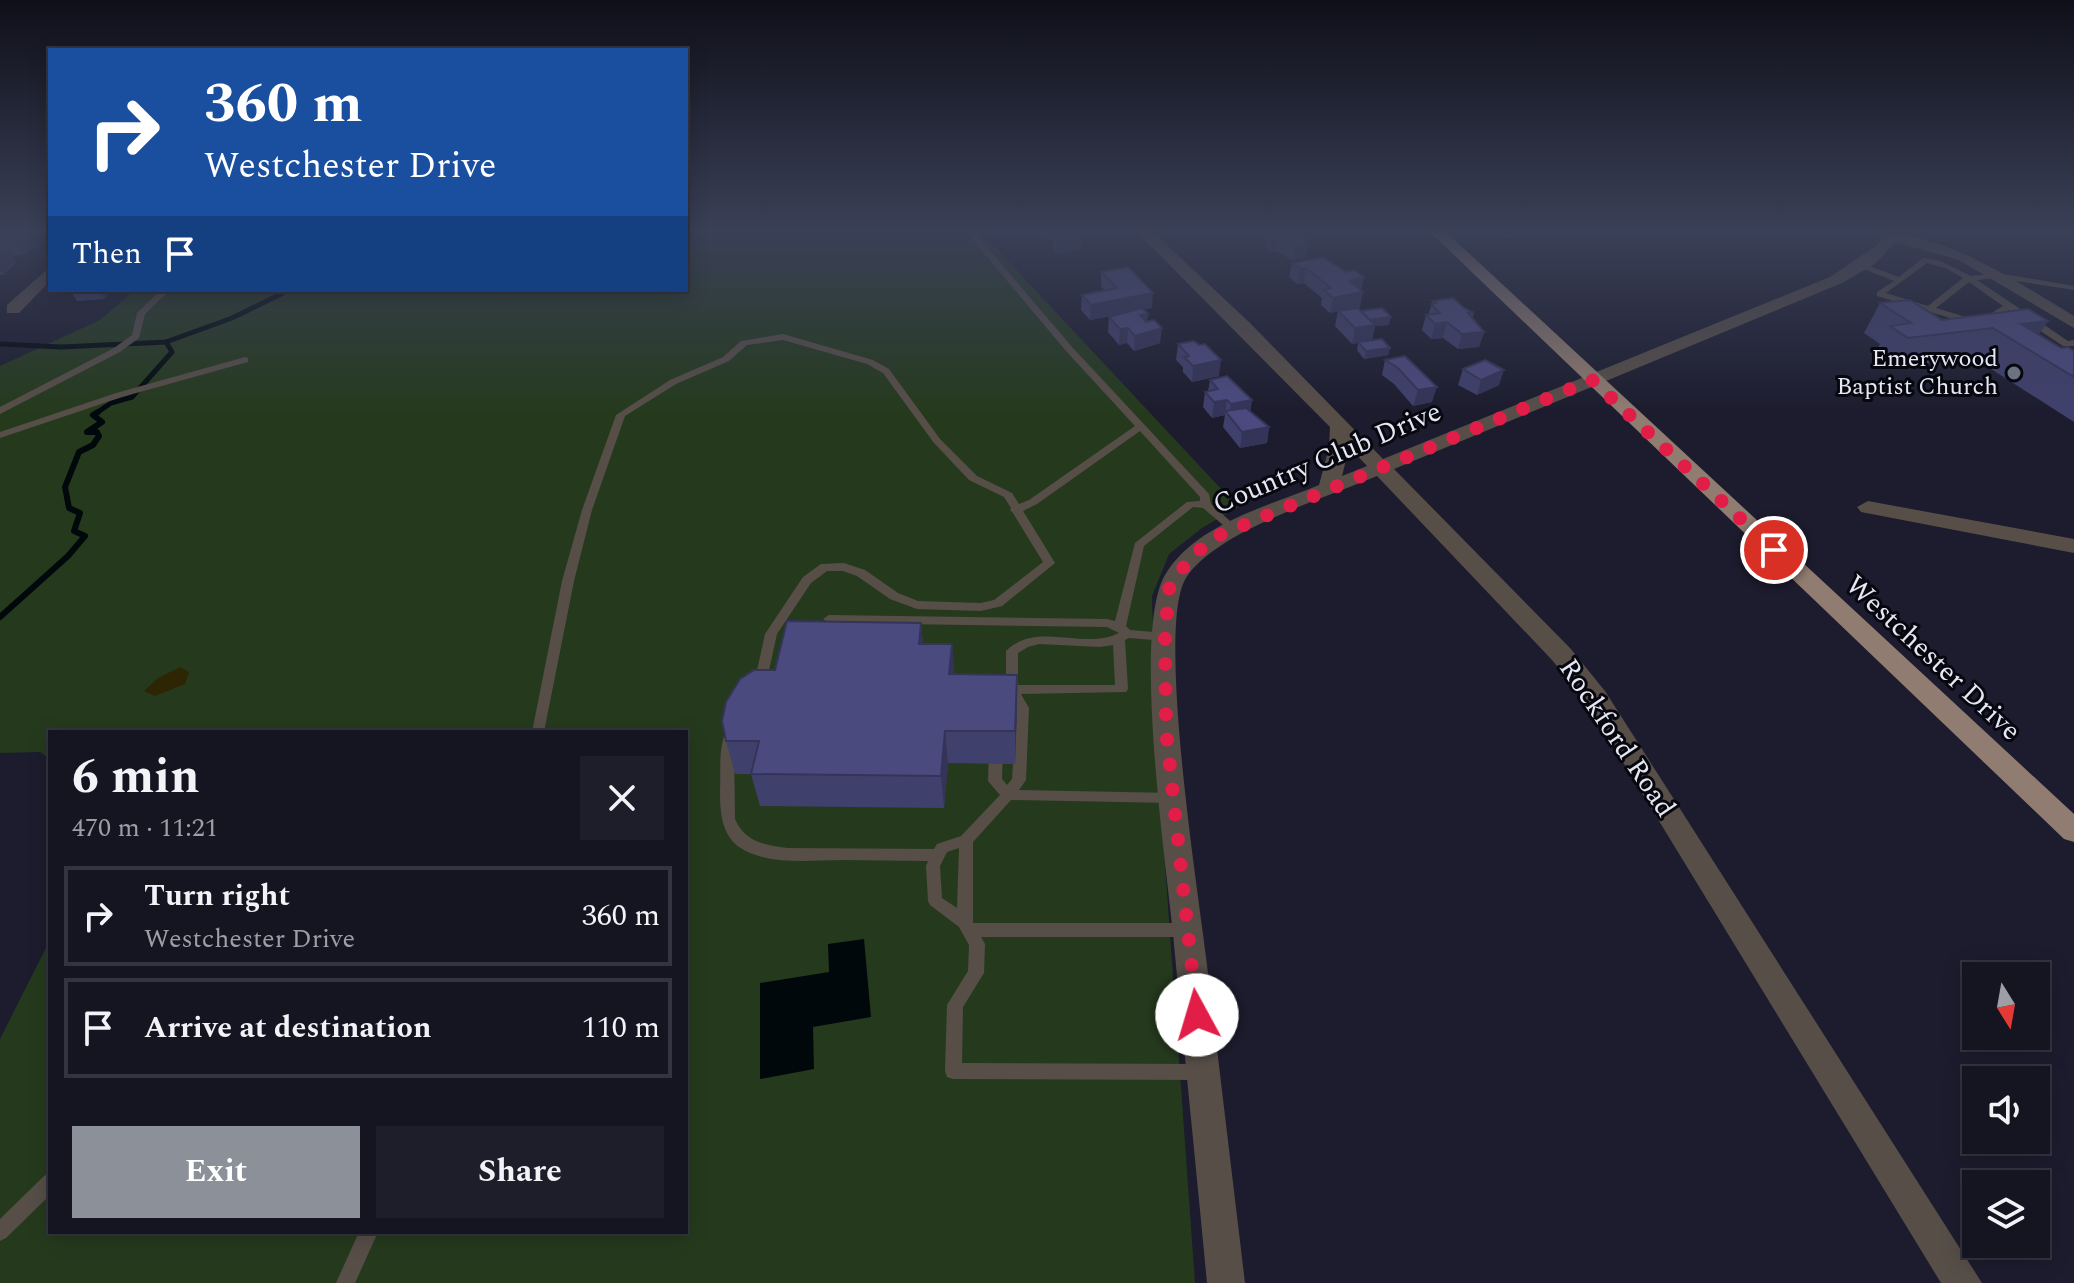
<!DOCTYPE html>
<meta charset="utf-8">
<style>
:root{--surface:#151522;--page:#1e1e2a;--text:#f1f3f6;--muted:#9d9fa5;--line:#343440;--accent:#8c9099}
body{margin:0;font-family:Spectral,serif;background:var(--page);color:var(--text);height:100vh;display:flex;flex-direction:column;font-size:30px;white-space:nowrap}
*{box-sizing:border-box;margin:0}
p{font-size:26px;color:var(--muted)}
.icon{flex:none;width:44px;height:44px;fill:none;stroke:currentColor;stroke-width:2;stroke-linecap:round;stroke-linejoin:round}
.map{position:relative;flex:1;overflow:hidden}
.sheet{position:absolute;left:48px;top:730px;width:640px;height:504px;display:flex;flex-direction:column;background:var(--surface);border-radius:0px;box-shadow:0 4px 20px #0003,0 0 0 2px var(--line)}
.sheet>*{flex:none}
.hud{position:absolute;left:48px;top:48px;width:640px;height:244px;border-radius:0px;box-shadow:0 4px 20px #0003,0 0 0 2px var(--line);background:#1a4fa0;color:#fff;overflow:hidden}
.needle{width:52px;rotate:169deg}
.buttons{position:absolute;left:1962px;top:962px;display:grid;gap:16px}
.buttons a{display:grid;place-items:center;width:88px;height:88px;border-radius:0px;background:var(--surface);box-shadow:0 4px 20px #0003,0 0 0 2px var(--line);font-size:40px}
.pin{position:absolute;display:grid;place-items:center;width:68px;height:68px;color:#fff;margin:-34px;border:4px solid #fff;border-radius:50%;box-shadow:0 2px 8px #0007}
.me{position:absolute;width:88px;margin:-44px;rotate:354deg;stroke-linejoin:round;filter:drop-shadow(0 0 6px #0008)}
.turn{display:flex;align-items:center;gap:28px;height:168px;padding:0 24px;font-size:36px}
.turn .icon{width:104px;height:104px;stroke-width:2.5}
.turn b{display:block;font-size:56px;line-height:68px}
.then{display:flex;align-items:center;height:76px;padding:0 24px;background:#0003;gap:16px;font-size:30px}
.round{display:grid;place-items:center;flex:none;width:84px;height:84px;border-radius:0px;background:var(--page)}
.summary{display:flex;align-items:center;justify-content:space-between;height:136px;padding:0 24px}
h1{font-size:48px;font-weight:700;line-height:60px}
.button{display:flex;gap:16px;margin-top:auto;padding:16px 24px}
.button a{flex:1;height:92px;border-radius:0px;background:var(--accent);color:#fff;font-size:32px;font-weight:700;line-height:92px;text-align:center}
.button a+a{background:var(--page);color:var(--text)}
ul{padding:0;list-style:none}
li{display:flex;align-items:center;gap:24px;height:100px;margin:0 16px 12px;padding:0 8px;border:4px solid var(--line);border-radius:0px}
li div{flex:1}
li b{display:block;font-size:30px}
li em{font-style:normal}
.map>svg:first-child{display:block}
</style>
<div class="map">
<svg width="2074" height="1283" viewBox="0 0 2074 1283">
<rect width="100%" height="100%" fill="#1c1c2e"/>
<path fill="#253a1d" d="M686,232h295l257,275 -36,21 -33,26 -17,42 4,143 39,544h-1195v-244l50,-99v292h636v-500h-636v27l-10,-7 -40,1v-387l100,-46 35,-30h551z"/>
<path fill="#2d2504" d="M180,667l9,5 -4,12 -30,12 -11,-5 14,-13z"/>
<path fill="#00080c" d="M864,939l7,78 -58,10 1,42 -54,10v-96l69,-11 -1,-28z"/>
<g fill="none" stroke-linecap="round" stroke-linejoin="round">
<g stroke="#00080c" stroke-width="5">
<path d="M0,344l61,3 105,-5 66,-24 57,-28"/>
<path d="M95,414l16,-11 21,-6 40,-45 -6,-10"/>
</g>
<path stroke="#00080c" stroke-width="6" d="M0,617l68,-61 17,-20 -11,-5 6,-18 -11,-5 -4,-21 14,-35 14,-7 6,-9 -2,-4h-10l15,-10 -9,-7 5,-3"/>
<g fill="#574e48" fill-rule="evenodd">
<path d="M966,232h8l99,116 136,146 2,10 27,24 -1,2h-8l-26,-22 -10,-1 -49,39 -18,80 4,4 35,3 6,4 -6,4 -36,-3 -4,2 3,49 -2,3 -105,2 8,14 -3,72 -7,10 154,3 5,1 2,4 -2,4 -5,1 -162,-3 -38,42v81h212l5,2 3,5 -3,5 -5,2h-204l4,7 -1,29 -21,34 -1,56 239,1 6,2 2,6 -2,6 -6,2 -248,-1 -6,-2 -2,-6 2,-66 21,-34 1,-26 -10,-18 -29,-22 -2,-4 -2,-35 2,-5c-28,0 -57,-1 -86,-1 -32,0 -75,6 -103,-13 -18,-13 -19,-36 -19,-56 1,-20 -2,-42 6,-60h10l1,3 -3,11 1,74c10,23 29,26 52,29l147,1 3,-5 24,-8 39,-41 -12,-14 1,-32 2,-4h10l2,4 -1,30 5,6 5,-6 5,-71 -11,-18v-39c31,-31 78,0 113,-18l-12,-6 -278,-4 -6,-4 6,-4 278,4 8,2 20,-78 52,-41 13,-1v-4l-60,-66 -103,73 -14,7 32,52 -53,43 -21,5 -64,-2 -27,-10 -33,-23 -14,-5h-16l-16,12 -34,51 -11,50 -2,3h-8l-2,-3 11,-50 38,-57 18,-13 23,-1 21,7 33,23 20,8 63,2 13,-3 49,-38 -30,-49 -3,-3 1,-2 -7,-11 -35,-17 -35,-37 -51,-70 -16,-9 -84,-24 -36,5 -18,16 -53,23 -51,32 -33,94 -18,71 -30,151h-12l30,-151 20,-71 34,-95 54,-35 53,-23 18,-16 42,-7 90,26 16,9 51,70 37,37 35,17 7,11 10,-4 106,-74 -68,-74zM1039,644l61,3 13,-2 2,40h-97v-32l10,-6zM959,848l-2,60 -15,-10 -2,-32 7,-14z"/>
<path d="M1923,258l17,3 31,15 27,-3 76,13v4l-77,-12 -20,2 91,61 6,-1v6h-11l-54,-36 -29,17 -103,-31v-4l17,-11 -37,-15 7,-2 35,13zM1927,263l18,5 18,10 -35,28 -42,-13zM1969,282l34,24 -24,15 -43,-13z"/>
<path d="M161,290h9l-25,24 -6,24 -19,14 -120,62v-7l114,-59 18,-13 5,-22z"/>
<path d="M245,357l3,1v4l-126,35 -122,41v-6l116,-39z"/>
<path d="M50,1173v22l-44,43 -6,3v-22l44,-43z"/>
<path d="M359,1232h19l-23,51h-19z"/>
</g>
<g fill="#574e48" fill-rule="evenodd">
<path d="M1137,232h16l97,91 133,136 447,-182 47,-32 5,-6 -10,-7c73,0 138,46 202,84v12l-115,-68 -64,-18 -20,22 -33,19 -448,186 176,179 35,43 377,592h-41l-354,-580 -35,-43 -175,-184c-51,22 -161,55 -191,102 -30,47 12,312 20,379 13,109 26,217 39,326h-38c-11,-116 -23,-233 -34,-349 -7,-73 -41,-303 -8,-359 30,-51 104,-69 154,-90l10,-37 1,-21zM1349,447l18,19 -25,10 7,-28z"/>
<path d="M50,267v14l-31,32h-12v-8z"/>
<path d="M1868,501l206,38v14l-213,-41 -4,-5z"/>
</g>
<path fill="#907c71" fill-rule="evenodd" d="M1430,232h16l628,582v28l-10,-3z"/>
</g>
<g fill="#40406d">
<path d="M0,232l37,13 -12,10 -12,1 4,6 -14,13h-3z"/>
<path d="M1037,232h42l2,17 -24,5 -4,-5v-8l-3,-3 -7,2 -6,-6z"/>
<path d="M1262,232h36l8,7 -1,3 3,2 -3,14 -13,2 -16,-9 -6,1 -5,-5 1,-7 -5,-6z"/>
<path d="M1501,232h27l-2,4 -19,2z"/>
<path d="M1292,263l54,9 18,5 -3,13 -1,17 -11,2 12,2 28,14 -14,1 -3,14 18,8 -2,7 -24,4 -7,-9 1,-7 -6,1 -17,-18 3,-15 -8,2 -9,-8 1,-7 -18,-15 -7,1 -8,-7z"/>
<path d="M1101,272l51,36 -8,1 3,13 13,21 -26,8 -7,-8 -8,2 -11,-13 1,-15 8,-2 -27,5 -9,-10 1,-15 22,-5 -3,-4z"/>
<path d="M70,290h42l-8,9 -27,2z"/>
<path d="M1433,301l31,7 10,5 -2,5 12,14 -5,15 -21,2 -15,-11 -12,1 -9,-9 4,-15h2z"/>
<path d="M1880,303l62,17 96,15 23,13 13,3v71l-100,-64 -84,10 -17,-12 7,-12 -16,-11z"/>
<path d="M1178,344l41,32 -27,6 -9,-10v-5l-7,-7z"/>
<path d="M1405,356l27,46 -19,4 -19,-22 -12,-9 3,-15z"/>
<path d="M1463,369l36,16 -22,10 -19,-10z"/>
<path d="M1210,380l42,20 -2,11 19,16 -2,16 -27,5 -17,-21 2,-12 -13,3 -9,-11 2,-15 3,-1z"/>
<path d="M921,623l2,21 31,30 63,1v33l-2,56 -67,-1 -4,45 -184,-2 -9,-32h-16l-9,-33 49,-71z"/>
</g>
<g fill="#343459">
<path d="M26,232h3l8,13 -12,10 -9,-14z"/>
<path d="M1043,232h7v6l-7,2z"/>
<path d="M1082,235l-1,14 -24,5v-14z"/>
<path d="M1278,237l-2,14 -6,1 2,-14z"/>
<path d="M1303,239h3l-1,5h3l-3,14 -13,2 3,-14z"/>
<path d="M8,248l9,14 -14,13 -3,-5v-16z"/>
<path d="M1306,268l-2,15 -7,1 3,-15z"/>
<path d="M1364,277l-4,15h3l-3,15 -30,6 3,-15 17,-17z"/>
<path d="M98,290h14l-8,9z"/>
<path d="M1153,293l-1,15 -62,12 1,-15z"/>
<path d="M1148,314l-1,15 -7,-14z"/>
<path d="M1391,317l-2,8 -14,1 -3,14 -20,4 3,-16 13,-8z"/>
<path d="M2048,321l-19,28 -8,-25z"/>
<path d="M1447,322l-4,16 -12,1 4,-15z"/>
<path d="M1128,328l-1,15 -8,2 1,-16z"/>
<path d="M1162,328l-2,15 -26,8 1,-15z"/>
<path d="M1484,332l-5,15 -21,2 4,-15z"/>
<path d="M1390,348l-2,7 -24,4 2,-8z"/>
<path d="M1221,360l-2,16 -27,6 1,-16z"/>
<path d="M1504,370l-5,15 -22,10 4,-15z"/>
<path d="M1437,387l-5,15 -19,4 5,-16z"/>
<path d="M1227,400l-2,15 -13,3 2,-16z"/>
<path d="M1252,400l-2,16 -21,1 2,-13z"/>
<path d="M1269,427l-2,16 -27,5 2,-16z"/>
<path d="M921,623l3,32 -5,-11z"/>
<path d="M952,644l3,33 -6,-3z"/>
<path d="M1017,675v33l-2,56v-33z"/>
<path d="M945,731l3,32 -4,45 -3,-32z"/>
</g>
<g fill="#4b4a7f" stroke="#343459" stroke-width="2">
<path d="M0,232h26l-10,9 -16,1 5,-5h-5z"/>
<path d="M1058,232h21l3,3 -25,5 -4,-5 7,-1z"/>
<path d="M1273,232h25l8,7h-3l5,5 -13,2 -17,-9 -6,1 -5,-5z"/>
<path d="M0,248h8l-8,6z"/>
<path d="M1323,257l23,15 8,-2 10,7 -14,4 13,11 -30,6 -9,-8 7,-2 -25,-20 -6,1 -8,-6z"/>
<path d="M1128,267l25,26 -62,12 -9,-10 35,-7 -16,-16z"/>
<path d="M1453,298l11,10 10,5h-6l16,19 -22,2 -15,-12 -12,2 -9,-9 14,-2 -9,-9 5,-1 -3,-2z"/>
<path d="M1910,300l32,20 86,-11 20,12 -27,3 40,24 7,-1 6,4v26l-81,-49 -85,10 -18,-12 21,-3 -31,-20z"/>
<path d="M1142,308l6,6 -8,1 6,7 8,-2 8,8 -27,8 -7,-8 -8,1 -11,-12z"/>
<path d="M1358,308l17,17 -20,3 -17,-17z"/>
<path d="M1382,308l9,9 -21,3 -9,-9z"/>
<path d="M1382,339l8,9 -24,3 -8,-9z"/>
<path d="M1194,341l5,4 6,-1 16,16 -28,6 -9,-9 5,-1 -11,-12z"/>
<path d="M1405,356l32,31 -19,3 -20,-22 -13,-8z"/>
<path d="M1485,360l19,10 -23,10 -18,-11z"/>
<path d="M1227,376l25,24 -21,4 -4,-4 -13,2 -9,-10 13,-3 -8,-9z"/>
<path d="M1246,408l23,19 -27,5 -17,-21z"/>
<path d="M787,621l134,2 -2,21h33l-3,30 68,1 -2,56h-70l-4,45 -190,-2 8,-33h-33l-4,-20 4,-19 14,-23 14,-9h21z"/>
</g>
<linearGradient id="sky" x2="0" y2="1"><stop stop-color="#0f0f19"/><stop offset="0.56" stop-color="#3a4057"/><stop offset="1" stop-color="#3a4057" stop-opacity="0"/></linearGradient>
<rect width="2074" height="412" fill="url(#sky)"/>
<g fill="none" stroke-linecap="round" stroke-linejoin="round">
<path stroke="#e11d48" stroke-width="14" stroke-dasharray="0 25.2" d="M1197,1015l-31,-285 -1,-93 4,-48 20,-30 26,-22 377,-157 182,170"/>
</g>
<circle fill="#6b7280" stroke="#07080f" stroke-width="3" cx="2014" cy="373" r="8"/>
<g text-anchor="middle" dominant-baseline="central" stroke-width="6" stroke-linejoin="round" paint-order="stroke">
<g font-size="24" fill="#e7e7f4" stroke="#07080f" text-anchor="end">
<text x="1998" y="359">Emerywood<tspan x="1998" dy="28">Baptist Church</tspan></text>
</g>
<g font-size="28" fill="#e7e7f4" stroke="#07080f">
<text transform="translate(1327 458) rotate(-23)">Country Club Drive</text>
<text transform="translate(1933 658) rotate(43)">Westchester Drive</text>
<text transform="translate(1617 738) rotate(56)">Rockford Road</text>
</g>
</g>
</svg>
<div class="buttons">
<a><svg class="needle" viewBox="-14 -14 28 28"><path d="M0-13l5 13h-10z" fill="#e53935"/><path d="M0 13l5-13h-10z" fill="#9d9fa5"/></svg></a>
<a><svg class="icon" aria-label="sound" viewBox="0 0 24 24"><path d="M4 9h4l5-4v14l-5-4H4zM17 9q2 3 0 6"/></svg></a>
<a><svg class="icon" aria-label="layers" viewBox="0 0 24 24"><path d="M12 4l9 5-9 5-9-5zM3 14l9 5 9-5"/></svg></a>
</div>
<div class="pin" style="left:1774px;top:550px;background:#d93025"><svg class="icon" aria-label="arrive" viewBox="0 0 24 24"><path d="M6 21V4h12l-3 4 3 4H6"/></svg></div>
<svg class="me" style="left:1197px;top:1015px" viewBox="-20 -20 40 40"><circle r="19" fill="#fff"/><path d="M0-13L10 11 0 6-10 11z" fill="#e11d48"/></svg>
<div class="hud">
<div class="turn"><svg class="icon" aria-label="right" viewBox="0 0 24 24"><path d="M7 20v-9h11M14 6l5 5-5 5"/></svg><div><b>360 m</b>Westchester Drive</div></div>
<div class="then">Then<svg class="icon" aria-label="arrive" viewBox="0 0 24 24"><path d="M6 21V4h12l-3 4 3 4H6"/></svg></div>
</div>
<section class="sheet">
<div class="summary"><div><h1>6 min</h1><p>470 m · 11:21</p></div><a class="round"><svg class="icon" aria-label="close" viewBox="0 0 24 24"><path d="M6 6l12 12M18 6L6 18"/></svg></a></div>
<ul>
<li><svg class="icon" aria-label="right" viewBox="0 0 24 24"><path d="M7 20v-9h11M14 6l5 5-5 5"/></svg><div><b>Turn right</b><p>Westchester Drive</p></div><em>360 m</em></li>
<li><svg class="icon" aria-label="arrive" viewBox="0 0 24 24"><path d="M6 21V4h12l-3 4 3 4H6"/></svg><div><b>Arrive at destination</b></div><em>110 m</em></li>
</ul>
<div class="button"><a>Exit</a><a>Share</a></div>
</section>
</div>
